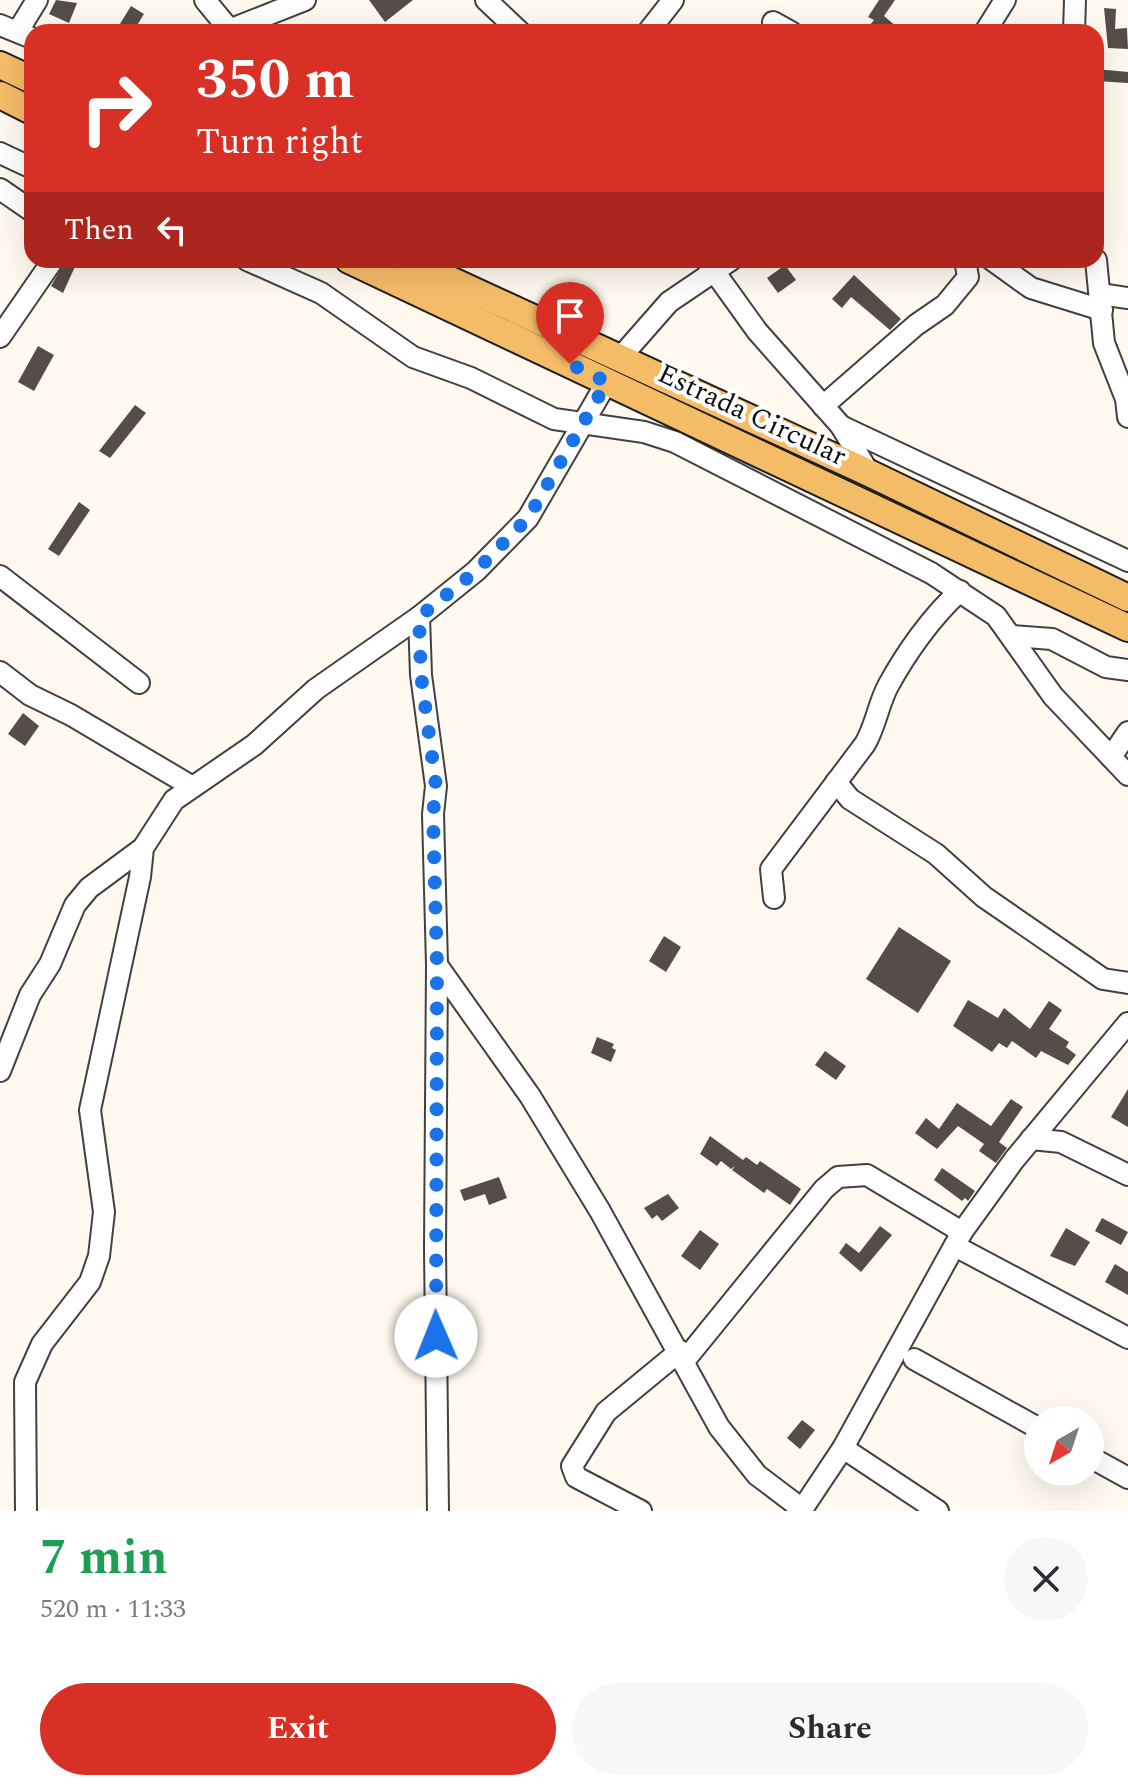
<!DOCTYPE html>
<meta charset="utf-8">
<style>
:root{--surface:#fff;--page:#f7f7f7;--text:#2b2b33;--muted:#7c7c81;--accent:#d93025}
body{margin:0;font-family:Spectral,serif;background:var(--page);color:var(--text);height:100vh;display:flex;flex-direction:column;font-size:30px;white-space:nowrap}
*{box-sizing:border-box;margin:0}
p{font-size:26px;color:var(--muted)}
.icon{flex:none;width:44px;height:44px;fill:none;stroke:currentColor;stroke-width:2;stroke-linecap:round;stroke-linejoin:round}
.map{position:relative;height:1511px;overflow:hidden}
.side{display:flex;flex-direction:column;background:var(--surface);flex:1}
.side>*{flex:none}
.top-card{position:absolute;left:24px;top:24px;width:1080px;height:244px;border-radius:24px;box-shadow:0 8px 32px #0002;background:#d93025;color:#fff;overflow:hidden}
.needle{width:52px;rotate:219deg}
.buttons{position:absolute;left:1024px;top:1406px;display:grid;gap:16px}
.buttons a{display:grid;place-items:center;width:80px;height:80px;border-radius:50%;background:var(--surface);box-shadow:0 8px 32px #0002;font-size:40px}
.pin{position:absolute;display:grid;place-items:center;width:68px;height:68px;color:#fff;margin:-82px -34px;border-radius:50% 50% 50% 0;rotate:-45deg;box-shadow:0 0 8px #0007}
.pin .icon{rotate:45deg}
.me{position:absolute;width:88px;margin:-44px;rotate:359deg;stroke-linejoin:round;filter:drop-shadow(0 0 6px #0008)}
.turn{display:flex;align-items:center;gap:28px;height:168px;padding:0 40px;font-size:36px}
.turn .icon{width:104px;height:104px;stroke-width:2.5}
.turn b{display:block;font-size:56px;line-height:68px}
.then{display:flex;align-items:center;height:76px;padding:0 40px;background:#0003;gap:16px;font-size:30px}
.round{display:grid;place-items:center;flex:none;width:84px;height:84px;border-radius:42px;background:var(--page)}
.summary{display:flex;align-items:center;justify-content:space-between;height:136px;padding:0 40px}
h1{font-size:48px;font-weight:700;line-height:60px;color:#1e9e55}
.action{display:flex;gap:16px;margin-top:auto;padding:16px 40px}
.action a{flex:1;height:92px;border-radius:48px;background:var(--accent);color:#fff;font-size:32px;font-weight:700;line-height:92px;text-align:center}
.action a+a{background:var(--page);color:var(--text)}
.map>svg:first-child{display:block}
</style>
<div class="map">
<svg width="1128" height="1511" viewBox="0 0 1128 1511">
<rect width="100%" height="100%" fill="#fff9ef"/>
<g fill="#564d4a">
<path d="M56,0l21,3 -8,20 -20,-9z"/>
<path d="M369,0h44l-28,22z"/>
<path d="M879,0h16l-11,16 19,16h-39l10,-12 -6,-3z"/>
<path d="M131,6l13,8 -11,18h-7l-8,-5z"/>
<path d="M1104,8l12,1 -1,20 12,-1 1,21 -20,-1z"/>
<path d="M1096,69l32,3v11l-32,-2z"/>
<path d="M66,260h12l-15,33 -12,-7z"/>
<path d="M785,265l11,15 -18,13 -11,-15z"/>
<path d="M854,275l47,44 -11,11 -39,-33 -9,11 -10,-9z"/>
<path d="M38,346l16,9 -20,36 -16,-9z"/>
<path d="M135,405l11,8 -36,45 -11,-7z"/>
<path d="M79,502l11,8 -31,46 -11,-7z"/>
<path d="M23,713l16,13 -14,20 -17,-12z"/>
<path d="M899,927l52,34 -33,52 -52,-34z"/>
<path d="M664,936l17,11 -15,25 -17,-11z"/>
<path d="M968,1000l30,18 6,-10 26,21 19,-28 13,9 -13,19 20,13 -3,5 10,8 -8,10 -27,-14 -5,7 -24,-17 -5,7 -8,-5 -7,9 -39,-26z"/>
<path d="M597,1037l17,7 -2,4 4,2 -5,12 -20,-9z"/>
<path d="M825,1051l21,15 -10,14 -21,-15z"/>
<path d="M1128,1089v38l-17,-10z"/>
<path d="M1011,1099l12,8 -24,35 8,6 -11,15 -17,-12 5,-7 -26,-18 -21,23 -22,-16 11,-15 13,11 18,-26 34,23z"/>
<path d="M710,1136l33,24 3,-3 11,8 3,-4 41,28 -11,16 -23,-16 -3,4 -32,-23 3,-4 -4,3 -10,-8 -4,5 -17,-12z"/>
<path d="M942,1168l33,23 -7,10 -3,-3 -3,3 -28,-21z"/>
<path d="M499,1177l8,21 -18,7 -4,-11 -21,7 -4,-11z"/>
<path d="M668,1194l11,14 -17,13 -5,-6 -5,4 -8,-11z"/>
<path d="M1102,1218l26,14 -7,13 -26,-14z"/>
<path d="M880,1226l12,9 -31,37 -22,-19 7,-10 13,10z"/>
<path d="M1066,1228l24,14 -15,24 -25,-10z"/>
<path d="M700,1230l19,14 -19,26 -19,-14z"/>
<path d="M1115,1264l13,8v23l-23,-13z"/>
<path d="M802,1420l13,10 -15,19 -13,-11z"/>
</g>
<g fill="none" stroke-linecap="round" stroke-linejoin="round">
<g stroke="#414141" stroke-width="24">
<g id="minor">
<path d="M205,0l24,29"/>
<path d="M486,0l34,32"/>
<path d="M773,22l18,10"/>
<path d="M0,25l32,13"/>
<path d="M18,31l19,-31"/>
<path d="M224,32l81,-32"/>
<path d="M648,32l25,-32"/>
<path d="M985,32l20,-32"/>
<path d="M1074,32l1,-32"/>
<path d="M0,153l32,15"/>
<path d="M0,189l32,22"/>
<path d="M247,260l74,33 92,64 58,21 83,41 90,13 31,10 256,131 65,43 57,80 75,79"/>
<path d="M706,260l51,71 84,95 28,47"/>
<path d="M992,260l39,28 71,22"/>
<path d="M1096,260l8,83 22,56 2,18"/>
<path d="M1100,294l28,4"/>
<path d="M0,337l53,-77"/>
<path d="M619,359l50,-57 62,-42"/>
<path d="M823,406l93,-81 29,-20 23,-28 -3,-17"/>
<path d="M841,426l287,135"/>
<path d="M0,576l139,107"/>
<path d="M419,617l2,58 15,111 -3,28 4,151 -2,283 3,263"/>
<path d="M1013,636l39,3 54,28 22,3"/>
<path d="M0,672l30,23 41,20 120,71"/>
<path d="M1111,757l17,-25"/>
<path d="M836,782l14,17 86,55 48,43 119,82 25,4"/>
<path d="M774,898l-3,-29 94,-125c11,-19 13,-39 23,-58 18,-33 44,-70 72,-95"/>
<path d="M437,965l93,131 70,115 119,216 38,48 45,34"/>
<path d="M0,1071l30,-76 20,-31 25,-59 14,-17 54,-40"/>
<path d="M1031,1139l30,3 67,33"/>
<path d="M955,1246l173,92"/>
<path d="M914,1359l124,69"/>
<path d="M685,1360l139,-171 14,-12 29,-2 95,57"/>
<path d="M843,1448l119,-216 52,-72 114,-137"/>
<path d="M1090,1457l38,21"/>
<path d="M26,1511l-1,-129 17,-38 48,-62 9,-26 5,-44 -14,-102 50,-233 3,-29 31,-48 80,-55 62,-56 103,-72 57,-46 52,-53 79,-136"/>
<path d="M641,1511l-65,-34 -4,-11 34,-54 74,-61"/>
<path d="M801,1511l42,-63 95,63"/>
</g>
</g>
<g stroke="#1f1f1f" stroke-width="30">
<g id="major">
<path d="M0,65l32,15"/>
<path d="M0,95l32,16"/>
<path d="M349,260l779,368"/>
<path d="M407,260l462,213 259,125"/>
</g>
</g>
<use href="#minor" stroke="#fff" stroke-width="20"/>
<use href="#major" stroke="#f5bc68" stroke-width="26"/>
</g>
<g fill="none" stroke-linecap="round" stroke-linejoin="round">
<path stroke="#1a73e8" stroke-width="14" stroke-dasharray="0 25.2" d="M436,1336l1,-371 -4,-151 3,-28 -15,-111 -2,-58 57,-46 52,-53 79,-136 -37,-18"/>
</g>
<g text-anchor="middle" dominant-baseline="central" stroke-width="8" stroke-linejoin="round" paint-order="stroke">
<g font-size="28" fill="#0e0e0e" stroke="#fff">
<text transform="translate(752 415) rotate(25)">Estrada Circular</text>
</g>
</g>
</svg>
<div class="buttons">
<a><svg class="needle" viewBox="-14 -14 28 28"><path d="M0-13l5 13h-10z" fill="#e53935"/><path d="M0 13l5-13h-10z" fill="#7c7c81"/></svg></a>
</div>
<div class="pin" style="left:570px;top:364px;background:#d93025"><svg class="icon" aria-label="arrive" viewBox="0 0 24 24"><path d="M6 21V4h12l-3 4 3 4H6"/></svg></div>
<svg class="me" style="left:436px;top:1336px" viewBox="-20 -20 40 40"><circle r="19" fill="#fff"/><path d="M0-13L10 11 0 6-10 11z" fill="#1a73e8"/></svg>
<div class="top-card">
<div class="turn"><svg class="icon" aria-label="right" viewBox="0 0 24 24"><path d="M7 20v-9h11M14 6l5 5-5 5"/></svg><div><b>350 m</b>Turn right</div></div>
<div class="then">Then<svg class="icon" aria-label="left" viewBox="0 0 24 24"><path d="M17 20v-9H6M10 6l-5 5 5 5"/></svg></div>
</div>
</div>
<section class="side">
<div class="summary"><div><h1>7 min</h1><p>520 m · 11:33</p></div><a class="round"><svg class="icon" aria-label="close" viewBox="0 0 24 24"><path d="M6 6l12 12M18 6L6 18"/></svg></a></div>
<div class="action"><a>Exit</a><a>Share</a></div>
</section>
